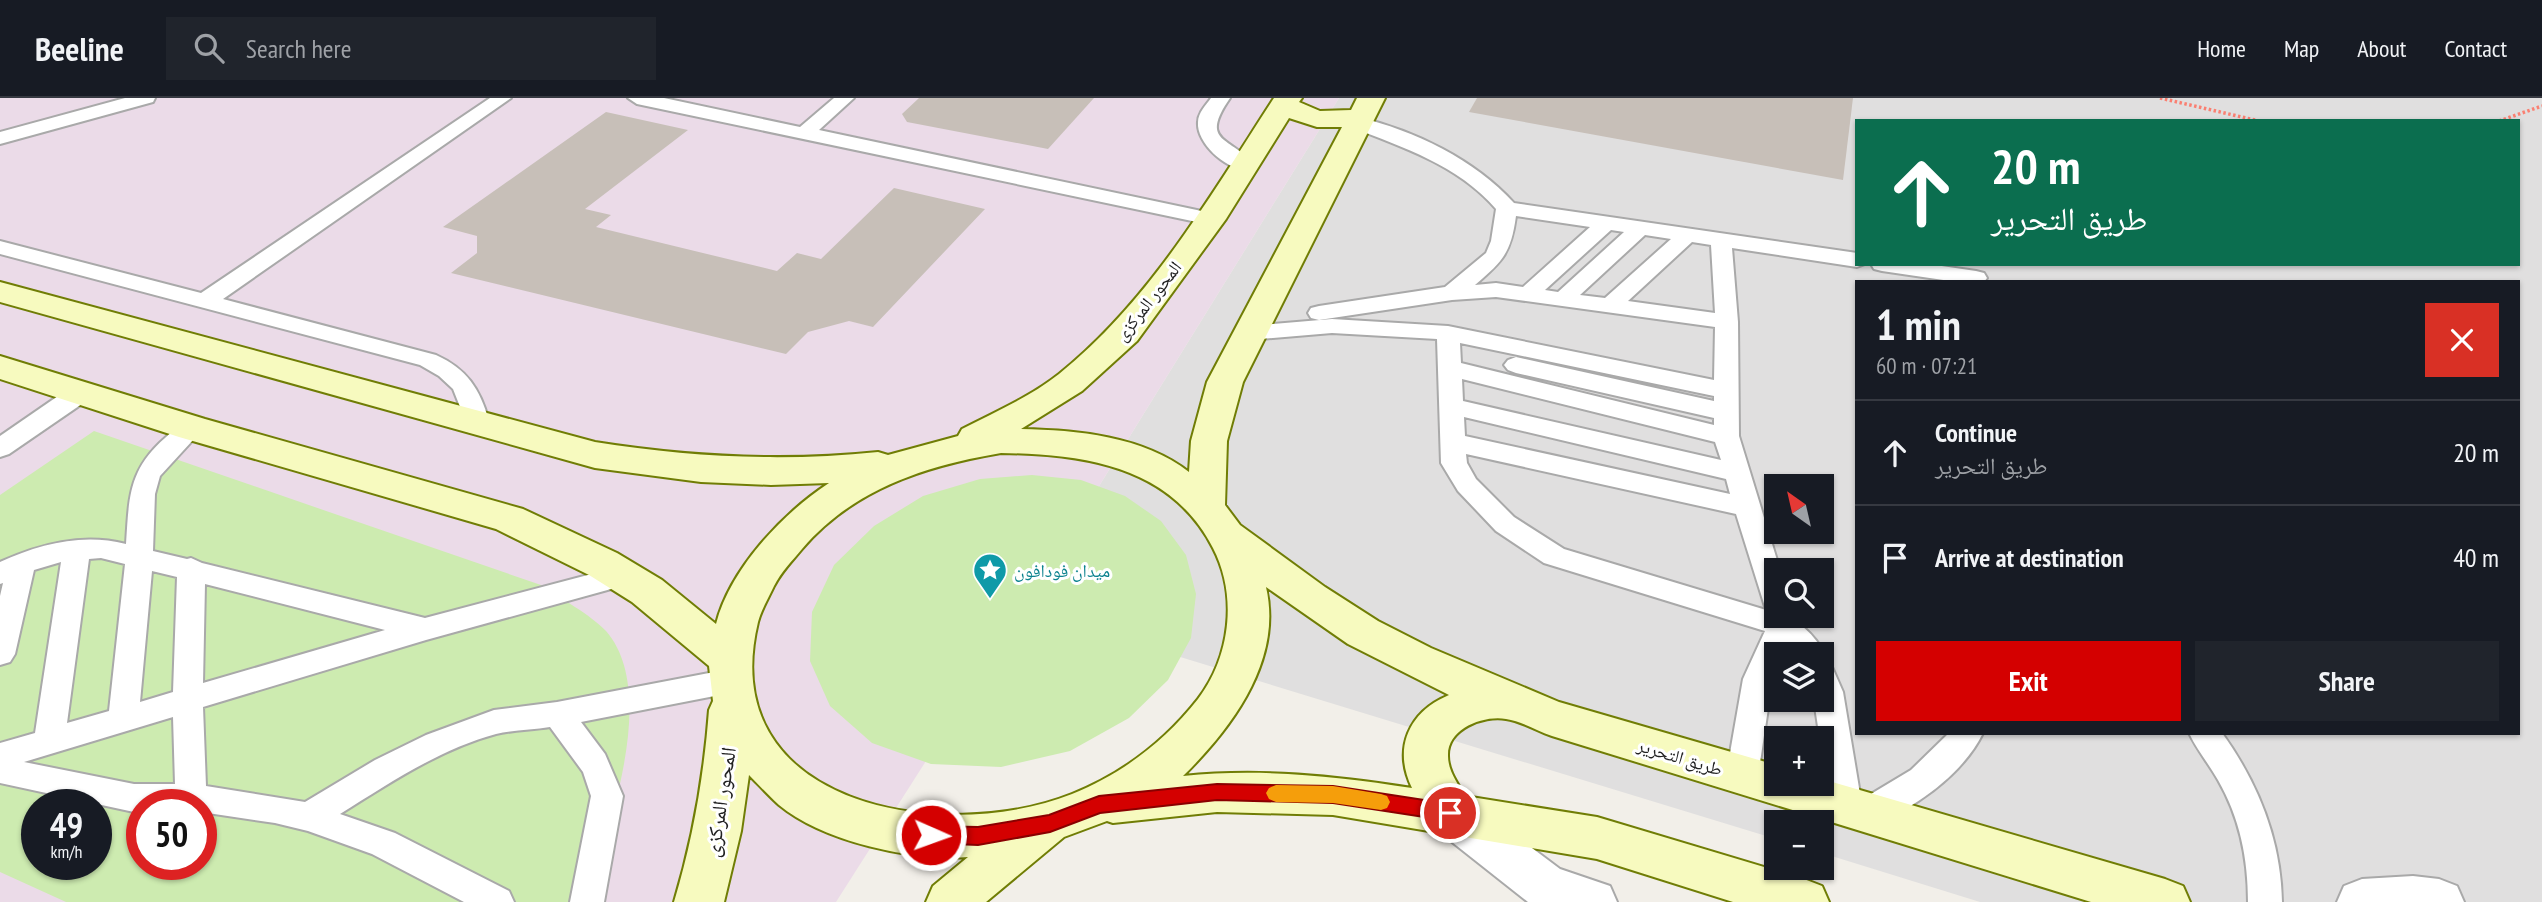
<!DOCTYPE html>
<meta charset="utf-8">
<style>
:root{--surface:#171b24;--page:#20242c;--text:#f1f3f6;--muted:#9ea1a6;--line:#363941;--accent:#d40000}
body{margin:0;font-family:"PT Sans Narrow","Noto Naskh Arabic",sans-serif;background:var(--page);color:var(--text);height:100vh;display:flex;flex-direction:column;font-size:26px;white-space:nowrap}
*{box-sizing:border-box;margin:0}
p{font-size:23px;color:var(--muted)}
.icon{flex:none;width:38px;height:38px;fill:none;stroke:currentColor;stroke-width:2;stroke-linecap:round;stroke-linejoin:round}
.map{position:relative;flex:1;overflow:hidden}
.drawer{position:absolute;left:1855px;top:182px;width:665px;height:455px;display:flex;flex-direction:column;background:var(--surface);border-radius:0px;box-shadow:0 2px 5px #0004}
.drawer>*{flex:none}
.top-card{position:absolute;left:1855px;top:21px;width:665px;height:147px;border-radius:0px;box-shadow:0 2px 5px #0004;background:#0b6e4f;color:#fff;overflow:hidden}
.needle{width:46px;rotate:326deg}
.buttons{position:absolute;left:1764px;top:376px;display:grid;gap:14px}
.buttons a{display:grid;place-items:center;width:70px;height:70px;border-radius:0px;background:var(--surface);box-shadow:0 2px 5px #0004;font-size:35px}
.speed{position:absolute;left:21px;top:691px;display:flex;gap:14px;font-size:35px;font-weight:700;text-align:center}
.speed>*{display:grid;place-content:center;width:91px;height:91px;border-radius:50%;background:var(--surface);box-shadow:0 2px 5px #0004;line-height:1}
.speed small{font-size:18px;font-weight:400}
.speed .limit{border:10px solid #d22;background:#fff;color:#111}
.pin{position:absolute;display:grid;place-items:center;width:60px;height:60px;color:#fff;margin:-30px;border:4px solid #fff;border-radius:50%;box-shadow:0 2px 7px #0007}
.me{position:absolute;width:77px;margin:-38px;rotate:92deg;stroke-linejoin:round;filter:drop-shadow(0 0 5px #0008)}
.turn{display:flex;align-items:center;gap:24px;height:147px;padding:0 21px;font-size:32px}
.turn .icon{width:91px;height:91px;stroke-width:2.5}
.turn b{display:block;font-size:49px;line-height:60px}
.round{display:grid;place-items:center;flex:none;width:74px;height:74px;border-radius:0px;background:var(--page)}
.overview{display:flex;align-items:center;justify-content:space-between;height:119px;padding:0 21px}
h1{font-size:42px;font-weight:600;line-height:52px}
.cta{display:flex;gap:14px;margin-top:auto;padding:14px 21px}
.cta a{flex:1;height:80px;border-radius:0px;background:var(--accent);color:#fff;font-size:28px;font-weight:600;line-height:80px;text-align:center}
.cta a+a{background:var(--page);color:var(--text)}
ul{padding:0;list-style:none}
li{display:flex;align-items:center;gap:21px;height:105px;padding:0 21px;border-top:2px solid var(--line)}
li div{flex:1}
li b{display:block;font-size:26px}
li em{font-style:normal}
header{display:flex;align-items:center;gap:42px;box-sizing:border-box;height:98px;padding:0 35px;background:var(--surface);border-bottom:2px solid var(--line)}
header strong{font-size:33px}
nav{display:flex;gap:38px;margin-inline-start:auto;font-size:24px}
.search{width:490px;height:63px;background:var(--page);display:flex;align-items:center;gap:18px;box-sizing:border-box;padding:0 24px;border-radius:0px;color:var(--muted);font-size:26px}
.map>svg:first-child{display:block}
</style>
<header>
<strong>Beeline</strong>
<div class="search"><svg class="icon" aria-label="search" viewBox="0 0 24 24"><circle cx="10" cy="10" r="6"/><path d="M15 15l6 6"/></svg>Search here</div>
<nav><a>Home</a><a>Map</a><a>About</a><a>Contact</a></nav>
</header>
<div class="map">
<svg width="2542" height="804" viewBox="0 0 2542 804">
<rect width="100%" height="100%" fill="#f2efe9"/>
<path fill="#e0dfdf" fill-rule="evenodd" d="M1339,0h1203v804h-562l-158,-49v-31h-46v17l-753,-230zM1857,23h661v143h-661zM1857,184h661v451h-661zM1776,388h46v46h-46zM1776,472h46v46h-46zM1776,556h46v46h-46zM1776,640h46v46h-46z"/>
<path fill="#ebdbe8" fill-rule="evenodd" d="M0,0h1339l-316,511 -187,293h-836zM37,707h59v59h-59zM142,707h59v59h-59z"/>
<g fill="#cdebb0" fill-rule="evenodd">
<path d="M94,333l447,154c19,13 50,30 65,46 54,62 1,202 -21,271h-519l-66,-30v-377zM37,707h59v59h-59zM142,707h59v59h-59z"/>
<path d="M1032,377l49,5 44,16 36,25 25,34 10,39 -5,44 -23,42 -39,38 -59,33 -69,16 -70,-3 -59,-21 -42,-37 -20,-45 2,-49 22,-47 40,-39 49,-30 57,-17z"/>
</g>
<g fill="#c7bfb8">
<path d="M919,0h175l-46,51 -141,-27 -5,-8z"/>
<path d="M1477,0h376l-10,82 -374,-68z"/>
<path d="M606,14l82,18 -103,79 26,6 -15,12 181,44 20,-18 24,6 73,-71 91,21 -112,118 -24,-6 -41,11 -22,22 -335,-81 26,-20v-17l-34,-9z"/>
</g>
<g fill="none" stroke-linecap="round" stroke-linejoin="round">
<g stroke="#a9a9a9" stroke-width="4">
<g id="lane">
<path d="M125,0h30l-2,4 -153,42v-12z"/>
<path d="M490,0h21l-288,201 213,56c31,14 44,34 53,66l-3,6 -9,2 -9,-2 -15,-38 -14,-13 -19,-11 -420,-111v-13l201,52z"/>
<path d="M628,0h36l136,29 34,-29h20l-35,32 392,83 7,2 3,4 -3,4 -7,2 -574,-121z"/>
<path d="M1211,0h19c-32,46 2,38 24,67l-3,4c-21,5 -55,-25 -53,-47 0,-9 8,-17 13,-24z"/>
<path d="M1358,19c57,14 116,42 156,86l343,50v11h8l-8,3 -125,-19 6,74 1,114 41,134h-4v46c21,0 39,20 49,38l-3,5v-5h-30l-7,-7 -3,7h-6l-18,122 -5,9 -11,4 -11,-4 -5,-9 17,-97 22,-48 -221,-68 -48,-32 -38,-40 -17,-28 -4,-124 -105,-6 -83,7 -8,-2 -4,-5 4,-5 8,-2 83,-7 116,7 266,54 1,-53 -219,-30 -44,3 -133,20 -8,-2 -3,-5 3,-5 8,-2 126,-19 41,-34 5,-12 5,-32c-38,-44 -92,-61 -145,-82l-3,-4 3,-4zM1516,118l74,11 -67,60 -27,-4 -21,2c28,-24 36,-32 41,-69zM1611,132l13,2 -66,60 -13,-2zM1645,137l26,4 -66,59 -25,-3zM1692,144l19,3 4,68 -87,-12zM1460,245l254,53v5l-198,-44 -8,3 -4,5 4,5 8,3 198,45v7l-253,-62zM1462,281l253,63 6,18 -258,-59zM1464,319l262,62 4,15 -265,-58zM1466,356l270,60 30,96 -202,-61 -50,-32 -38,-38 -9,-16z"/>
<path d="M1871,166h57l48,7 8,2 3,5 -3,4h-27l-75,-11 -8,-2z"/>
<path d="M83,285l9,2 3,6 -3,6 -83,57 -9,3v-21l74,-51z"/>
<path d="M192,322l9,2 3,6 -44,48 -5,18 -2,57 34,8 4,-1 11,5 223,55 197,-52 10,3 4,7 -4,7 -10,3 -196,54 -223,67 3,79 99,16 70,-42 51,-25 68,-25 63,-8 173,-33 10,4 5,8 -5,8 -10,4 -149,29 24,32 18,42 -19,106h-34l21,-106 -8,-24 -33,-45c-18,3 -37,3 -54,7 -56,15 -108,50 -156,80l55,19 114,58 5,11h-50l-92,-48 -64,-23 -33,-8 -74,-11v-7h-59v7h-8l-134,-29v-40l35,-10 26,-171 -27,8 -19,84 -5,8 -10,3v-69l3,-13 -3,1v-22c40,-18 82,-29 126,-18 3,-45 2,-74 39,-106 8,-7 16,-15 27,-18zM101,460l24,6 -16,147 -42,12 22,-164zM152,473l25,6 -4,115 -33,10zM205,486l180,46 -182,53zM173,619l2,67h-41l-110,-22z"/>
<path d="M1822,565l10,4 11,25 18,108 50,-30 38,-37h34c-21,43 -72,78 -116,94l-11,-4 -3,-5 -7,3 -11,-4 -5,-10 -16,-107h8z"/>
<path d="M2189,635h33c36,50 59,107 60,169h-34c0,-43 -8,-84 -30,-122 -9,-16 -21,-30 -29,-47z"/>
</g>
</g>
<g stroke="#a9a9a9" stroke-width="4">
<g id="street">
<path d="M1450,695l17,6 93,70 50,17 7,16h-89l-95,-75 -7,-14 7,-14z"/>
<path d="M2413,778l26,3 18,7 7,16h-127l7,-16 18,-7z"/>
</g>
</g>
<g stroke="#707d05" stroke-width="4">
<path id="secondary" d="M1274,0h28l-3,4 21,9 31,-1 6,-12h28l-142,284 -16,59 -2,64 15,20 85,62 53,34 53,27 128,54 217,63v19h46v-5l343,100 18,7 7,16h-99l-539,-166c-15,-5 -31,-15 -46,-17 -23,-4 -59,10 -58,37 0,15 10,28 17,40l132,21 207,62 18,7 7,16h-96l-136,-43 -264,-44 -116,-3 -104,11 -6,-2 -43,16 -78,65h-60l7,-16 35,-29c-56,4 -144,-15 -189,-52 -10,-9 -20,-20 -30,-30l-8,56 -17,71h-50c19,-63 30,-126 35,-192l4,-9 -4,-35 -77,-64 -43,-27 -93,-46 -317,-92 -179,-58v-23l205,63 318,90 94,44 45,27 54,44c14,-55 67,-111 113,-141l-58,2 -70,-3 -106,-14 -595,-166v-20l595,160c95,15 187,20 283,10l10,3 70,-19 4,-7c33,-17 68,-32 97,-55 91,-73 152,-179 215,-276zM1289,20l28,9h25l-135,255 -16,59 -2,31c-46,-36 -112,-42 -168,-43l61,-38 55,-50 89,-122zM1001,355c83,1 170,13 212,95 25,48 17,109 -15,151 -33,42 -76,75 -126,95 -128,51 -359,13 -314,-172 3,-12 11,-25 16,-36 7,-14 18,-25 28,-37 51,-60 123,-83 199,-96zM1266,489l82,57 101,51c-41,17 -56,54 -37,93 -76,-12 -152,-20 -229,-12 49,-48 100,-116 83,-189z"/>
</g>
<g stroke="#fa8072" stroke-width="3.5" stroke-dasharray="2.5 2.5" stroke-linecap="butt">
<path d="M2160,0l99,23"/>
<path d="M2499,23l43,-15"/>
</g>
<use href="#lane" fill="#fff" fill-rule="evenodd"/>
<use href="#street" fill="#fff" fill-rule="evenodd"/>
<use href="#secondary" fill="#f7fabf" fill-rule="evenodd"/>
</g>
<path fill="#d40000" stroke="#8a0000" stroke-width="2" d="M1217,686l116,2 117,18 7,3 3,6 -3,6 -7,2 -117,-18 -116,-3 -117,13 -50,19 -72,13 -47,-2 -7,-2 -3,-6 3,-6 7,-3 47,1 71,-12 50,-19z"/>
<path fill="#f59e0b" d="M1276,687l57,1 48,8 6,2 3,6 -3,6 -6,2 -48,-7 -57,-1 -7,-3 -3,-6 3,-5z"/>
<defs>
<g id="sight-pin" transform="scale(1.75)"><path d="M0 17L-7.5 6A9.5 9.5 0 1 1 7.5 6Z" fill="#0f9aa8" stroke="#fff"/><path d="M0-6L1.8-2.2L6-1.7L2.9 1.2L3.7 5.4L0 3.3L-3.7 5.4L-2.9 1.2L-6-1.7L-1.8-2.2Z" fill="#fff"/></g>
</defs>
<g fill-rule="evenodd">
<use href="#sight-pin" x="990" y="472"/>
</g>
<g text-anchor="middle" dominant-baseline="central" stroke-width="6" stroke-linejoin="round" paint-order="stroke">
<g font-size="18" fill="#222" stroke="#fff">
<text transform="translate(1148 203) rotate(-52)">المحور المركزى</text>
<text transform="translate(1680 659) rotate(17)">طريق التحرير</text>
</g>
<g font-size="18" fill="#0d838f" stroke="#fff" text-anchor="start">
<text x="1014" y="472">ميدان فودافون</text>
</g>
<g font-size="21" fill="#222" stroke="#fff">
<text transform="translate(720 704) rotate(-81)">المحور المركزى</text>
</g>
</g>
</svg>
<div class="buttons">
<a><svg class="needle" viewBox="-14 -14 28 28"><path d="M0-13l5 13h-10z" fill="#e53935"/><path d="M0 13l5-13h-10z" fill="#9ea1a6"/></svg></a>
<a><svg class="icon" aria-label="search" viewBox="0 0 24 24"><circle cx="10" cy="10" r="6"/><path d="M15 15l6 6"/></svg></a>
<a><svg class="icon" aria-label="layers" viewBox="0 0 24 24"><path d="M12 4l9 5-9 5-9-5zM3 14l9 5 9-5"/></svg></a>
<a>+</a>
<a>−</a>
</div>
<div class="speed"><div>49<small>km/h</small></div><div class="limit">50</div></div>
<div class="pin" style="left:1450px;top:715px;background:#d93025"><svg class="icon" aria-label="arrive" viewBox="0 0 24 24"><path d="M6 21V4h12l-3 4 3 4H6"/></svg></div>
<svg class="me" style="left:931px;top:737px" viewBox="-20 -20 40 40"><circle r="17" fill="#d40000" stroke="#fff" stroke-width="3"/><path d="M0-11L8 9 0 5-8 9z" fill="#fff"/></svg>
<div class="top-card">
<div class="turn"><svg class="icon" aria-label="ahead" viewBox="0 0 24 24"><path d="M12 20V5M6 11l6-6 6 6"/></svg><div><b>20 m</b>طريق التحرير</div></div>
</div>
<section class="drawer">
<div class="overview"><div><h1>1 min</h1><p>60 m · 07:21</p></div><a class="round" style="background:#d93025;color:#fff"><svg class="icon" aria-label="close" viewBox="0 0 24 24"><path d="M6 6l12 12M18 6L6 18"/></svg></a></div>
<ul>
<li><svg class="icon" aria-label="ahead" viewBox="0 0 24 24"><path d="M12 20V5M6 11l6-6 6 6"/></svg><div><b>Continue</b><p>طريق التحرير</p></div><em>20 m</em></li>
<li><svg class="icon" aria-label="arrive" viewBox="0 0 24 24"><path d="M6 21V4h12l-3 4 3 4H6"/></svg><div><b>Arrive at destination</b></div><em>40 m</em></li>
</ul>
<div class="cta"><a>Exit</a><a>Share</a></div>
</section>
</div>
